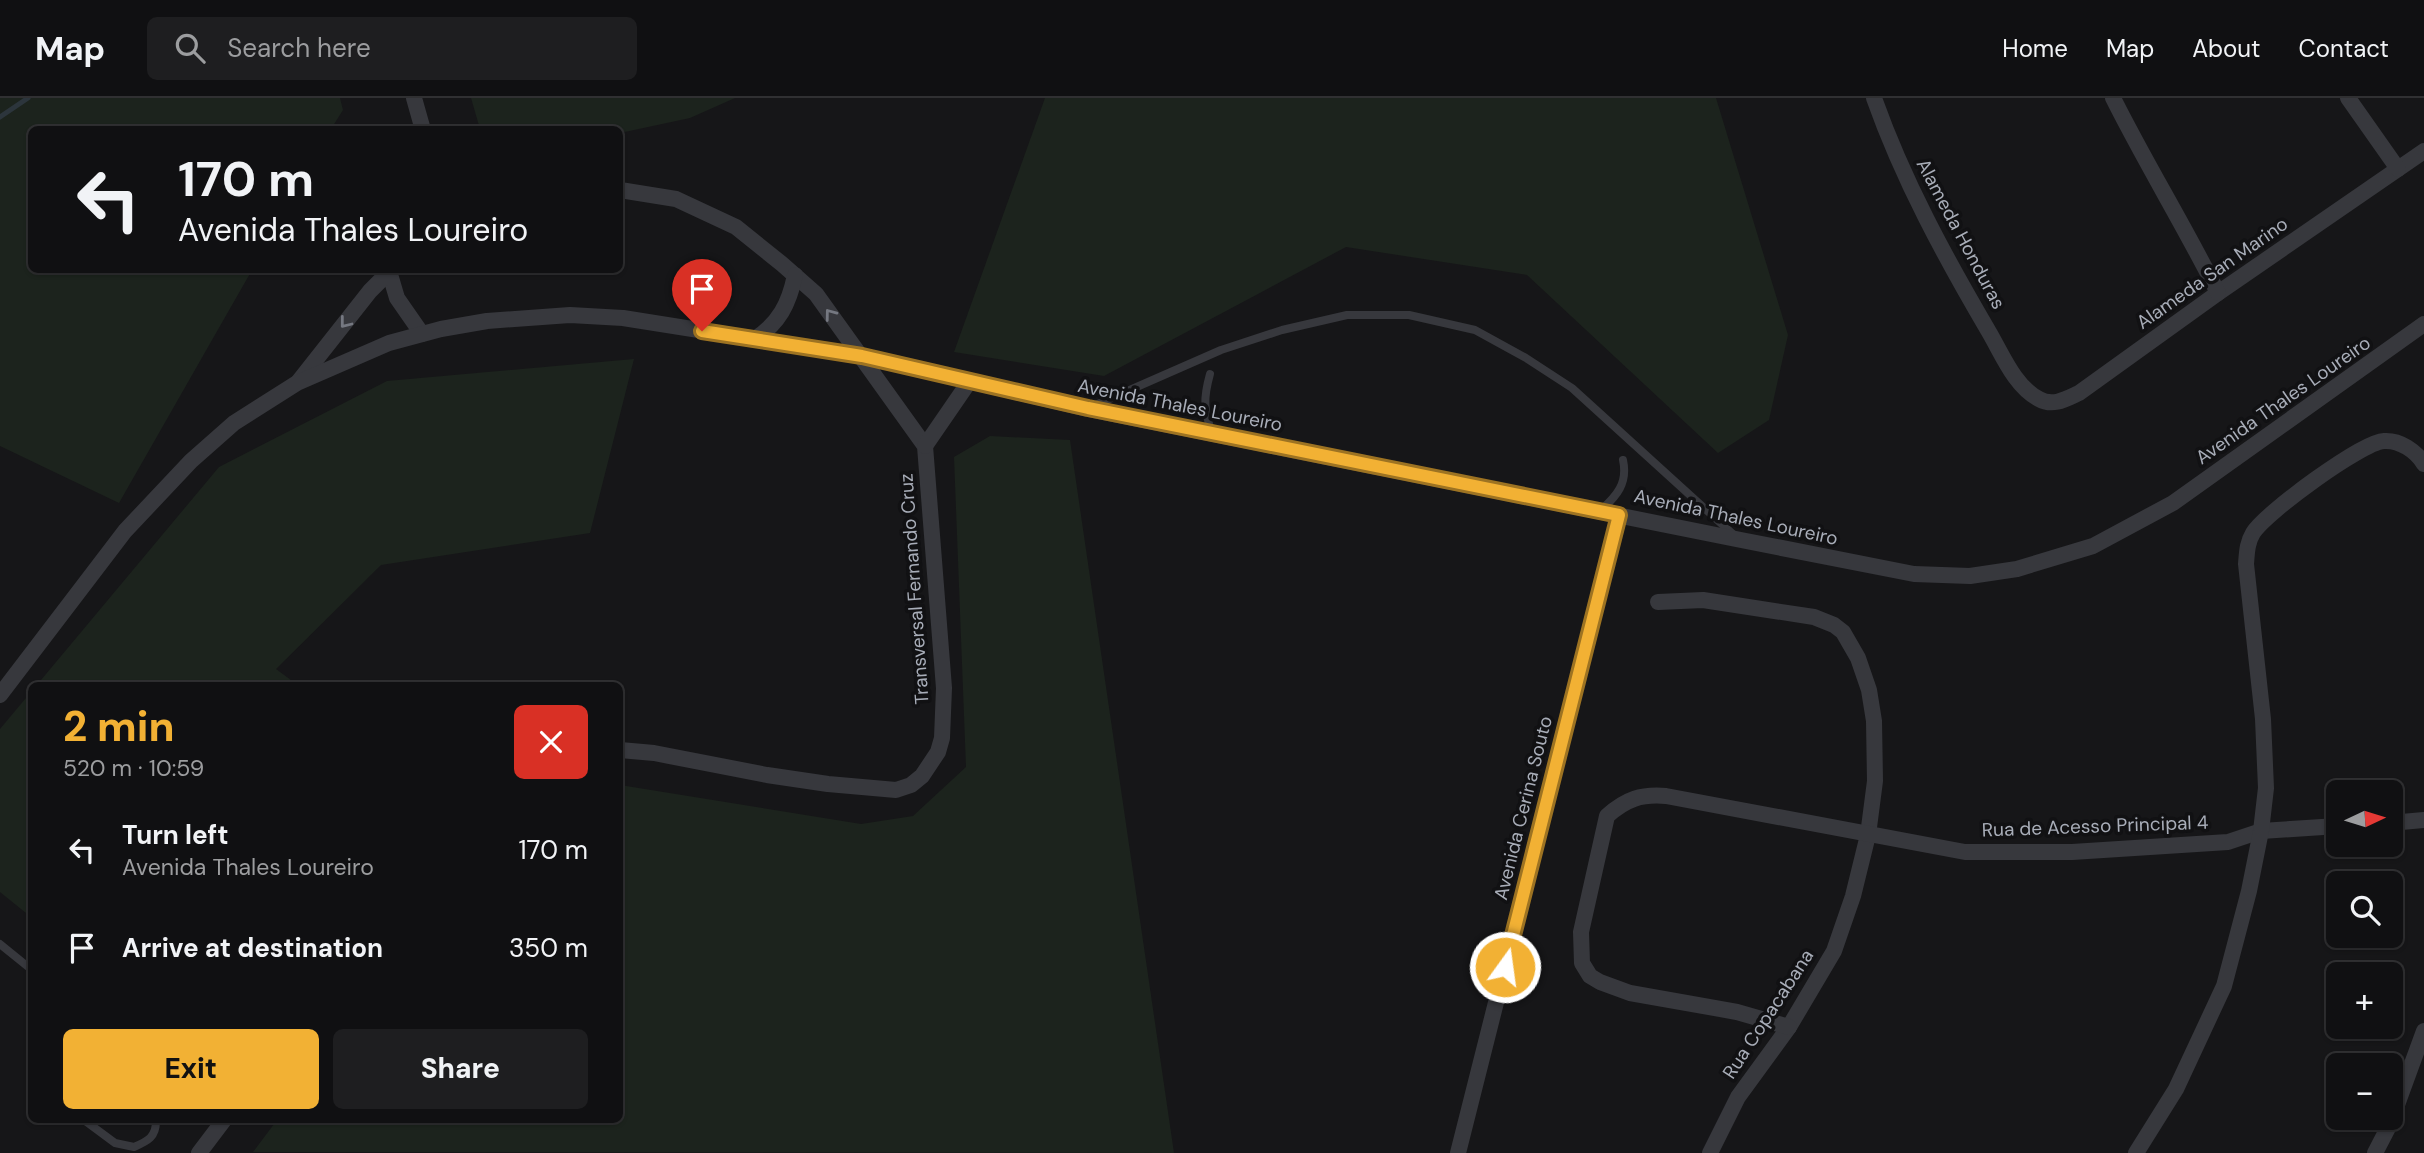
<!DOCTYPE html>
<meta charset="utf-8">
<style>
:root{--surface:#101012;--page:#1e1e20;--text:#f1f3f6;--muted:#9c9d9f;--line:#303032;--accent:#f2b134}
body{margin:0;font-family:"DM Sans",sans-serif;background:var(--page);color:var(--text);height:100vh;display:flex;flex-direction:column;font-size:26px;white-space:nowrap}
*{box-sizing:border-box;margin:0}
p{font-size:23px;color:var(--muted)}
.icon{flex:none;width:38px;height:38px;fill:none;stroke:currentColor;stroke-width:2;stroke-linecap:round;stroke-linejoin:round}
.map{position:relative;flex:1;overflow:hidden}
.drawer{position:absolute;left:28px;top:584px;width:595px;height:441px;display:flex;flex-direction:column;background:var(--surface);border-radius:10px;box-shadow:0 2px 5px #0004,0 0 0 2px var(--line)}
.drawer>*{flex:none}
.guide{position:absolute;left:28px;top:28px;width:595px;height:147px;border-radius:10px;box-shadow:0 2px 5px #0004,0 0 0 2px var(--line);background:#101012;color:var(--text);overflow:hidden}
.needle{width:46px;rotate:86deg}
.fabs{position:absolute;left:2326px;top:682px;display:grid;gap:14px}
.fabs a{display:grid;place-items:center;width:77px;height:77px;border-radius:10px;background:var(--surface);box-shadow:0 2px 5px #0004,0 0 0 2px var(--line);font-size:35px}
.pin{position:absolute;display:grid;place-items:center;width:60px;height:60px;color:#fff;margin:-72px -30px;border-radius:50% 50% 50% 0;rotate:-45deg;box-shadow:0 0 7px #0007}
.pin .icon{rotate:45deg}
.me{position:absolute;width:77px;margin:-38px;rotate:14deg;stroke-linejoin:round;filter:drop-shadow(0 0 5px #0008)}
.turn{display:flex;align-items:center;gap:24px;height:147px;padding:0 35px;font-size:32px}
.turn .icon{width:91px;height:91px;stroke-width:2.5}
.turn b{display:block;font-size:49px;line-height:60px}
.round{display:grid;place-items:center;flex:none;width:74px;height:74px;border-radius:10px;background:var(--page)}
.headline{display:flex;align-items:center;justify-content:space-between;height:119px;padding:0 35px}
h1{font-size:42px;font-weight:800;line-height:52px;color:var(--accent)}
.action{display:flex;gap:14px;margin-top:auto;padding:14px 35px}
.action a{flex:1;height:80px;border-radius:10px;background:var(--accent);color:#111;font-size:28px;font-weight:800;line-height:80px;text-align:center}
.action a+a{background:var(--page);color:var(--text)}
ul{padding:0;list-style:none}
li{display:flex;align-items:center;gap:21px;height:98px;padding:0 35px}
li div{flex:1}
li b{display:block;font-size:26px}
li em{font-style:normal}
header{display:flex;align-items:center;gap:42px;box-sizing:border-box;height:98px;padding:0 35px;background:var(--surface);border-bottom:2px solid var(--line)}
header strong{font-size:33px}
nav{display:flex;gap:38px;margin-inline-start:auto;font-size:24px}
.search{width:490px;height:63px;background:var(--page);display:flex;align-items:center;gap:18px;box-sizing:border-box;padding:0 24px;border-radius:10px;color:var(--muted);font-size:26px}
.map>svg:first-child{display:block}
</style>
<header>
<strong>Map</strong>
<div class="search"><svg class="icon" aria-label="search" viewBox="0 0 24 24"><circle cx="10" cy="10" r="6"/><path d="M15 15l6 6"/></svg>Search here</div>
<nav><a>Home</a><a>Map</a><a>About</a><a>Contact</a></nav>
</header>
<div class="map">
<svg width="2424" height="1055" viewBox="0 0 2424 1055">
<rect width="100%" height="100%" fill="#161618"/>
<g fill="#1c231d">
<path d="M0,0h340l3,12 -12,19 -299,1v140h220l-133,233 -119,-57z"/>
<path d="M471,0h264l-45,20 -70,15v-3l-140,-1z"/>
<path d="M1045,0h671l72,237 -19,85 -51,33 -191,-178 -181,-28 -242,129 -150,-24z"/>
<path d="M634,261l-44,174 -209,32 -105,104 23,17h-263l183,-219 168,-86z"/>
<path d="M990,338l80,4 104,713 -921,-1 24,-32h343v-335l241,39 52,-8 53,-49 -12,-310z"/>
<path d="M31,594v225l-31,-25v-163z"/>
</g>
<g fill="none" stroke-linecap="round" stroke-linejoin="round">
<path stroke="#2c353c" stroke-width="5" d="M0,19l28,-19"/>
<g stroke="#37383d" stroke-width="8">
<path d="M1210,276c-7,25 -6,35 2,60"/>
<path d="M1091,309l130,-57 61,-20 65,-15h62l66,15 51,28 46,30 163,148"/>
<path d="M1600,413c17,-15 28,-28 23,-51"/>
<path d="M0,846l32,26"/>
<path d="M84,1022l31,23 19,4c14,-6 22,-10 22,-26"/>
</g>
<g stroke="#37383d" stroke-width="16">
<path d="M414,0l9,32"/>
<path d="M1874,0c29,82 71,159 115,234 13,22 26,55 50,67 14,8 27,0 40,-6l139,-100 206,-142"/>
<path d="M2113,0c33,66 72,129 105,195"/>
<path d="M2348,0l50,71"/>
<path d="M620,92l56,9 60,28 46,37 34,30 109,152 19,242 -2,50 -4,14 -16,24 -11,9 -15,5 -68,-6 -61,-9 -113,-22 -34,-3"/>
<path d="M389,173l8,27 25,36"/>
<path d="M755,241c24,-16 34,-35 40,-64"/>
<path d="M299,283l71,-90 21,-21"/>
<path d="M925,348l44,-64"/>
<path d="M1658,504l45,-2 111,17 20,8 9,7 15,26 11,32 5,31 1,60 -7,54 -15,61 -19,55 -45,76 -51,70 -28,56"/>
<path d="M0,597l125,-164 66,-70 43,-38 63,-40 92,-40 52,-14 46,-8 83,-6 53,3 239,38 226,53 653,131 173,34 56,2 47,-7 76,-23 80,-43 251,-179"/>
<path d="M2390,725l34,-3"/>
<path d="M1789,929l-52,-15 -107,-19 -30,-11 -10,-6 -8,-13 -1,-31 26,-116c19,-17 34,-22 59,-20l299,56h107l156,-10 33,-11 77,-5"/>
<path d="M199,1055l25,-33"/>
<path d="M1458,1055l161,-638"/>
<path d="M2136,1055l40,-64 48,-103 25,-95 12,-60 5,-43 -3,-69 -17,-155c1,-12 1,-21 7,-31 12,-20 109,-91 131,-92 16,-1 32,10 40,23"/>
<path d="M2375,1055l15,-29 34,-93"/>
</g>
</g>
<defs><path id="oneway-chevron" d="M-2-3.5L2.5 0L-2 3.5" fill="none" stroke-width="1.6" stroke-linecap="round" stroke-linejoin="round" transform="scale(1.75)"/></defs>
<g stroke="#757881">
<use href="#oneway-chevron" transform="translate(830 216) rotate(-127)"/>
<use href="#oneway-chevron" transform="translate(345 225) rotate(128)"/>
</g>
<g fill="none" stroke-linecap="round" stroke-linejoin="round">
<g stroke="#9d7322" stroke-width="18">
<path id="route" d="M702,233l160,25 226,52 531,107 -114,452"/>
</g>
<use href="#route" stroke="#f2b134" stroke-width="12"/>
</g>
<g text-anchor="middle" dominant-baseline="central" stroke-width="7" stroke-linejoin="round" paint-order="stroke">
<g font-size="19" fill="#a8adb8" stroke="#111113">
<text transform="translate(1961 136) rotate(62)">Alameda Honduras</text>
<text transform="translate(2212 175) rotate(-35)">Alameda San Marino</text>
<text transform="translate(2283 302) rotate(-35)">Avenida Thales Loureiro</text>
<text transform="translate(1180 307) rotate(11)">Avenida Thales Loureiro</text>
<text transform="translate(1736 419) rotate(12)">Avenida Thales Loureiro</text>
<text transform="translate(914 491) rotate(-94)">Transversal Fernando Cruz</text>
<text transform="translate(1523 710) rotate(-76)">Avenida Cerina Souto</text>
<text transform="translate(2095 728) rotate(-2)">Rua de Acesso Principal 4</text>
<text transform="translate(1768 916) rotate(-57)">Rua Copacabana</text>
</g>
</g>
</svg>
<div class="fabs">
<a><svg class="needle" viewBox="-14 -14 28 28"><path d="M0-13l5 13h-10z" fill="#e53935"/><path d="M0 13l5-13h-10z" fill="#9c9d9f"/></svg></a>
<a><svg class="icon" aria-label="search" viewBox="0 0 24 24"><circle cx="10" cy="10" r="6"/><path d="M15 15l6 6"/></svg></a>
<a>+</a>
<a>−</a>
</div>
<div class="pin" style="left:702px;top:233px;background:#d93025"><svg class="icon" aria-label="arrive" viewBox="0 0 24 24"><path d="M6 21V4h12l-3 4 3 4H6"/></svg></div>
<svg class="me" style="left:1505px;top:869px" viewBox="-20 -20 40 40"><circle r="17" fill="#f2b134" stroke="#fff" stroke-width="3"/><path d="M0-11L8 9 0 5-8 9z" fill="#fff"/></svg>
<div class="guide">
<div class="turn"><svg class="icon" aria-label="left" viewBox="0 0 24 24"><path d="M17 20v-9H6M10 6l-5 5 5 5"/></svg><div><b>170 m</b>Avenida Thales Loureiro</div></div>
</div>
<section class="drawer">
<div class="headline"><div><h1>2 min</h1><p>520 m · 10:59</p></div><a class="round" style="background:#d93025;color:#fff"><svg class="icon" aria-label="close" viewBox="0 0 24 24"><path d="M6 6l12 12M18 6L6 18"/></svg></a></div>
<ul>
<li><svg class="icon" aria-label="left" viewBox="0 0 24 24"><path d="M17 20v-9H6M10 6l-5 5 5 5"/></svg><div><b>Turn left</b><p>Avenida Thales Loureiro</p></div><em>170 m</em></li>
<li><svg class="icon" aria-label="arrive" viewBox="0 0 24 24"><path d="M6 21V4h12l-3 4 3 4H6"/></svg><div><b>Arrive at destination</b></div><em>350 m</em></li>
</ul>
<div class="action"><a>Exit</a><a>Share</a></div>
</section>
</div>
